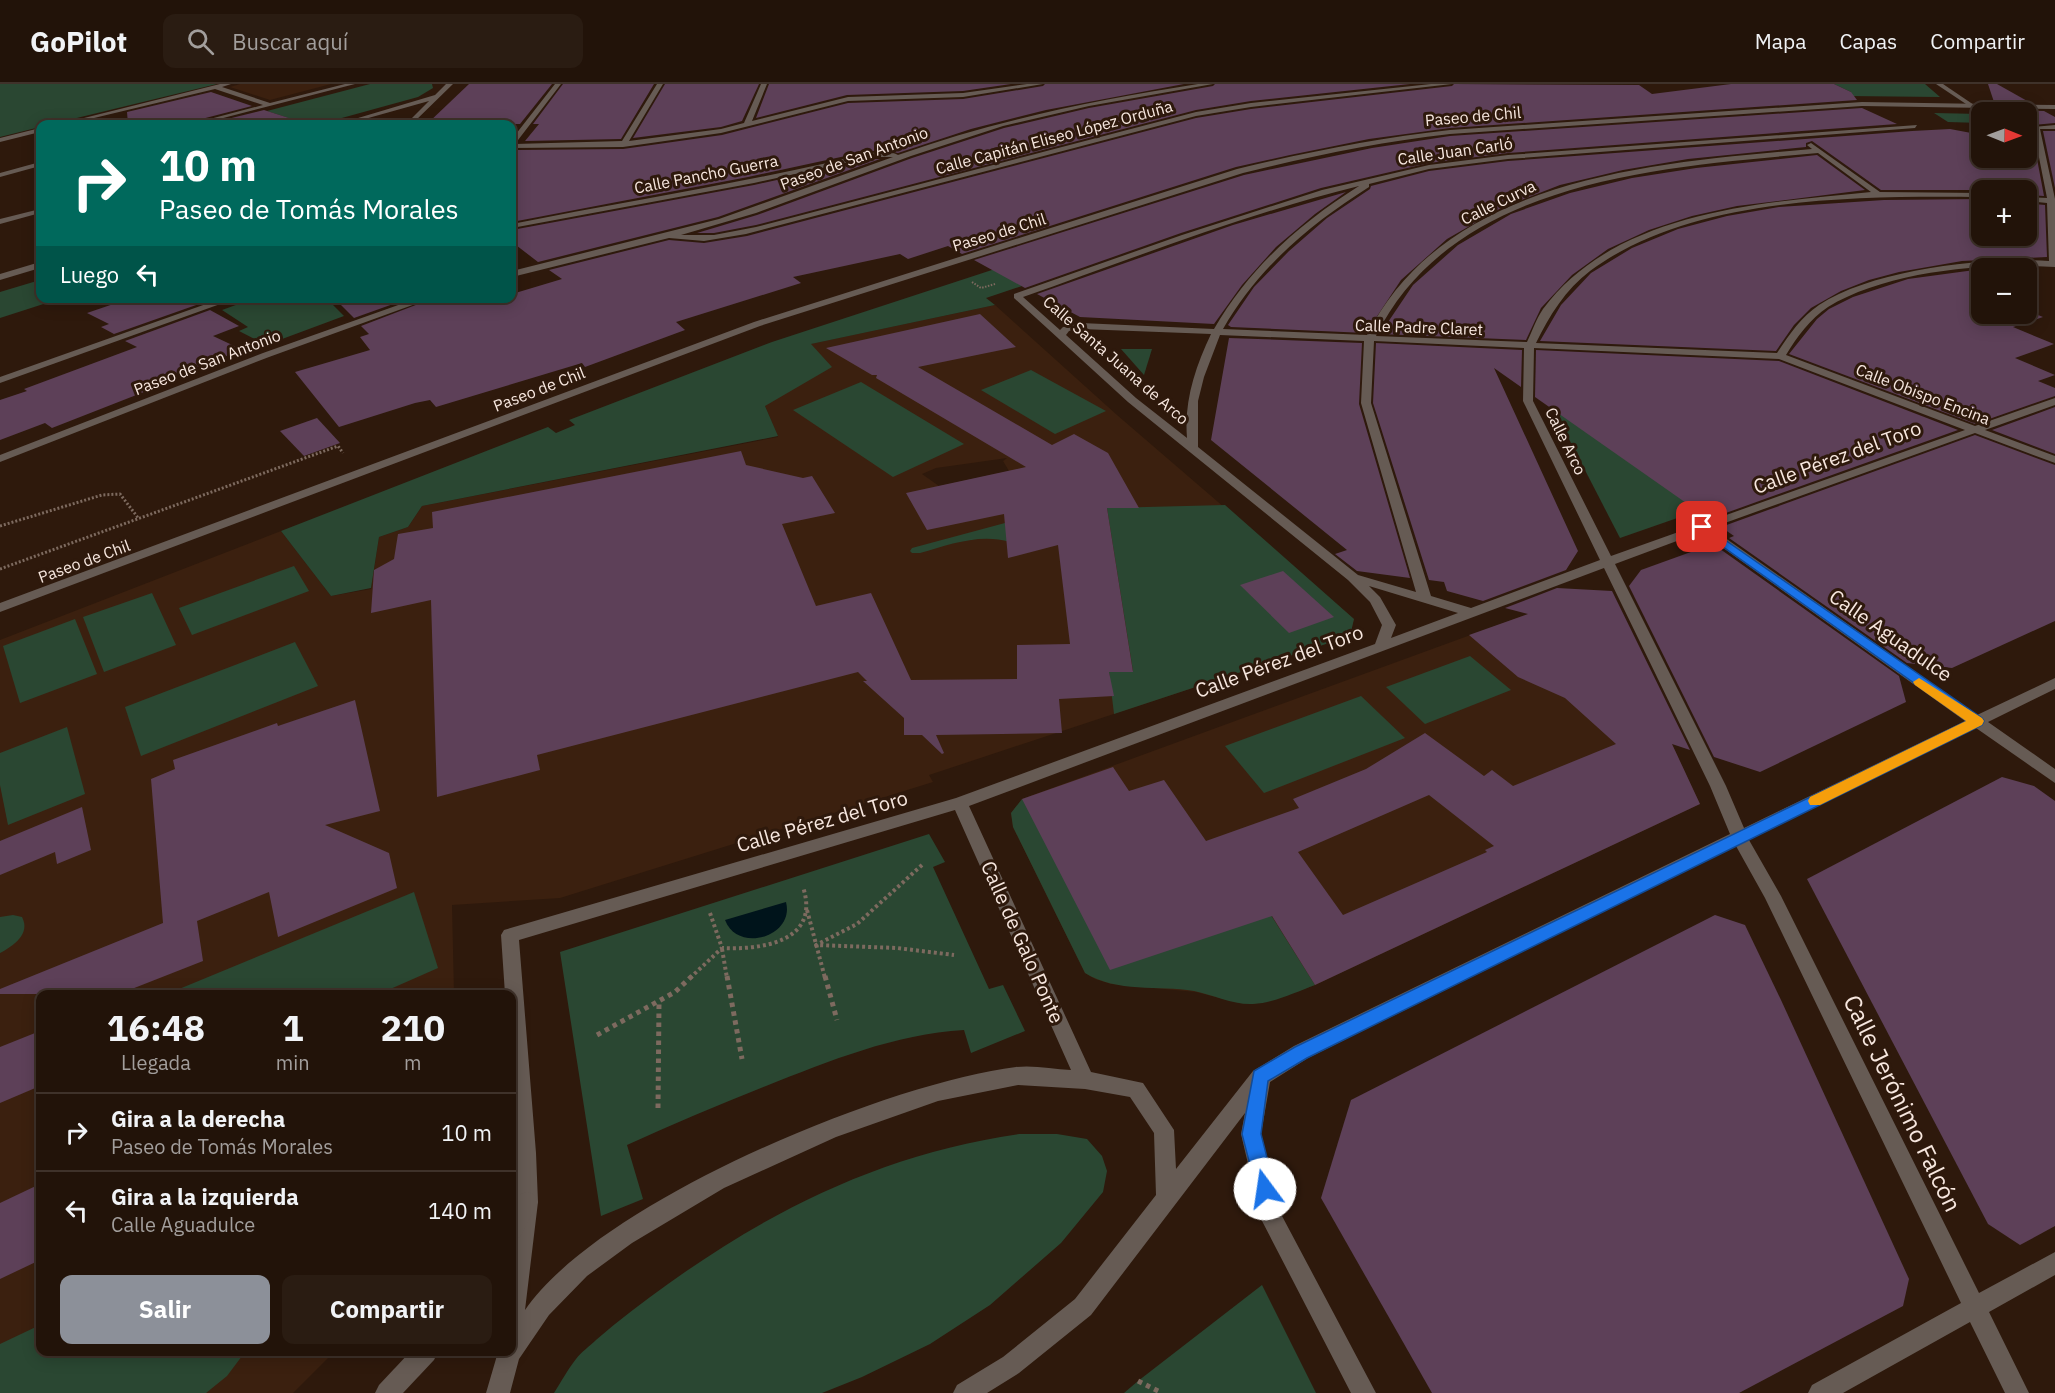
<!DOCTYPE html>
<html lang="es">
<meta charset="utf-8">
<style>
:root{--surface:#221309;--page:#2a1c12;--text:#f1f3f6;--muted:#a29e9c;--line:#3f322a;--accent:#8c9099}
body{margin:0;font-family:"IBM Plex Sans",sans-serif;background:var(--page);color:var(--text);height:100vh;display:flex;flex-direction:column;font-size:22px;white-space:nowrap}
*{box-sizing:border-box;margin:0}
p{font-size:20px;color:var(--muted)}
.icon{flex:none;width:33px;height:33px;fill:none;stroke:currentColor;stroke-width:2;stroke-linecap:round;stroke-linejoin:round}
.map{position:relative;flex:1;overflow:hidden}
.side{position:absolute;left:36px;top:906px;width:480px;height:366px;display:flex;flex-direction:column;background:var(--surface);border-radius:12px;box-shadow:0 3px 15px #0003,0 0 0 2px var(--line)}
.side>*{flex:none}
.banner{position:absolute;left:36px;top:36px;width:480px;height:183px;border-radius:12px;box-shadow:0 3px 15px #0003,0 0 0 2px var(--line);background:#00695c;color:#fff;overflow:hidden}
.needle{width:39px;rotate:91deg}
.buttons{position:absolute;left:1971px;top:18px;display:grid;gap:12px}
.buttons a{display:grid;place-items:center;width:66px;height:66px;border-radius:12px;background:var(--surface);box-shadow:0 3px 15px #0003,0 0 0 2px var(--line);font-size:30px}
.pin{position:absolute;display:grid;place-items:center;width:51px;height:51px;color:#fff;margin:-26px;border-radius:12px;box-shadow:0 3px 9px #0006}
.me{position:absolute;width:66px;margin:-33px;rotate:346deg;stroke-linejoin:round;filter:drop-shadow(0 0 4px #0008)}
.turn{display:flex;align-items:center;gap:21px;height:126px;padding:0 24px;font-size:27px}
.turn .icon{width:78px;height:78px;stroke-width:2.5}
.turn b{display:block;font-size:42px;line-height:51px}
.then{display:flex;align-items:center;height:57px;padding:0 24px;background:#0003;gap:12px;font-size:22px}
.eta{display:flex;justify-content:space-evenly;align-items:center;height:102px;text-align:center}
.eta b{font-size:36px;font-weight:700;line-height:42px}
.action{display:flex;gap:12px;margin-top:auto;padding:12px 24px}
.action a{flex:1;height:69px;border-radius:12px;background:var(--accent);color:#fff;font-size:24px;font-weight:700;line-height:69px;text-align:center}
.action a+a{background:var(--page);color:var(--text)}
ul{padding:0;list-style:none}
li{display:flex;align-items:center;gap:18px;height:78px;padding:0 24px;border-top:2px solid var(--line)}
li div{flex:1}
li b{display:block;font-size:22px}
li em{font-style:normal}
header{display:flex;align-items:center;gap:36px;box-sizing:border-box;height:84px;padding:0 30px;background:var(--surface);border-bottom:2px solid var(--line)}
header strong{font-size:28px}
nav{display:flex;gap:33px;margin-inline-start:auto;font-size:21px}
.search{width:420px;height:54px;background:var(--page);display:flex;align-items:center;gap:15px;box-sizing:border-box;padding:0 21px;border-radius:12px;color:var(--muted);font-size:22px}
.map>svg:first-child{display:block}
</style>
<header>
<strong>GoPilot</strong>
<div class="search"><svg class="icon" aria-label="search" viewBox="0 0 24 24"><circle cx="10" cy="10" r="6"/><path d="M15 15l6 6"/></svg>Buscar aquí</div>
<nav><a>Mapa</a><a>Capas</a><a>Compartir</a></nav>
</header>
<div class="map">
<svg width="2055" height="1309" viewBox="0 0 2055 1309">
<rect width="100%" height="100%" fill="#2e190c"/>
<g fill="#3b200f" fill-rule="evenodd">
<path d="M240,0h91l-61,16 -40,-13z"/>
<path d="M995,221l122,110 237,204 -4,17 -421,139 4,7 -373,116 -108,7 2,89h-414v358h294l-41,41h-293v-753l281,-109 50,65 40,-7 8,-52 29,-10 14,-21 356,-69 -13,-31 45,-62zM1007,374l-4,3 6,10 -70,15 -17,-12 14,-6z"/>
<path d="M1588,508l15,5 97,207 -385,181 -33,12 -28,7 -15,-1 -43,-11 -85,-8 -16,-5 -10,-6 -72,-146 -2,-14 11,-14z"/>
</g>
<g fill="#2a4732">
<path d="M0,0h217l-165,40h-12v3l-40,10z"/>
<path d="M370,0h62l1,4 -15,9 -98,27h-13l-40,-13z"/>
<path d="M1834,0h91l15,13 -93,-1 4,-4z"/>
<path d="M1934,29l47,1v9l-33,-1z"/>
<path d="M998,184l24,18 -36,12 9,7 -184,39 21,23 -67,39 13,30 -356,70 -14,21 -29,10 -8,51 -40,8 -50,-65 267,-104 8,6 19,-8 -6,-5 203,-78z"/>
<path d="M40,196v18l19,1 -59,19v-26z"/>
<path d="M255,214l72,1 17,17 -78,29 -27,-14 9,-4 -26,-17z"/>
<path d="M1121,265h31l-8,26z"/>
<path d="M1031,286l75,41 -51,23 -74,-44z"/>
<path d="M861,298l103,62 -71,33 -100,-67z"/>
<path d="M1553,324l153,100 -86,30z"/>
<path d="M1225,421l129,114 -4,17 -236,78 -5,-42 24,-1 -26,-163z"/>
<path d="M1005,439l5,19c-31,-9 -61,3 -90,11h-8l-2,-2 2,-3z"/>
<path d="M294,482l15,25 -117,44 -13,-27z"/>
<path d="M152,509l24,52 -72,27 -21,-55z"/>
<path d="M75,535l22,55 -77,29 -17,-57z"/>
<path d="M295,558l23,44 -177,70 -16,-49z"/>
<path d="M1470,572l41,34 -86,34 -39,-37z"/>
<path d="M1361,612l44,42 -141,55 -39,-47z"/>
<path d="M67,643l18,67 -77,31 -8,-40v-32z"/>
<path d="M1022,715l235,94 58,92c-19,7 -41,18 -62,19 -20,1 -39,-9 -59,-13 -36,-6 -77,2 -109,-18l-72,-146 -2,-14z"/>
<path d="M929,750l16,28 -12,5 56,122 14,-4 22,46 -54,22 -7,-23c-69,4 -135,31 -198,56 -47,19 -93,38 -139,59l16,54 -42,17 -41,-264z"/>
<path d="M414,808l24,76 -59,26h-212z"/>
<path d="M13,831l9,2c9,17 -9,29 -22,36v-36z"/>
<path d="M1019,1050h38l30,5 15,17 5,15 -4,21 -42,51 -71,62 -60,39 -68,33 -40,16h-268c7,-11 14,-24 22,-34 5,-7 14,-13 20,-19 23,-20 47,-38 72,-56 107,-77 219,-131 351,-150z"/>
<path d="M1262,1201l54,108h-192l14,-12z"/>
<path d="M40,1241v27h205l-18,24 -21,17h-206v-49z"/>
</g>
<path fill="#00141b" d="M786,818c9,34 -48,52 -61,18z"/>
<g fill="#5d4058" fill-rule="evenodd">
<path d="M469,0h83l-32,40h-93z"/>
<path d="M563,0h91l-33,55 -96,2 14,-17h-6z"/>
<path d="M665,0h94l-17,37 -21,6 -88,11z"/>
<path d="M769,0h242l-48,7 -116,4 -91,23z"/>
<path d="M1045,0h139l-138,26 -75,19 -73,24 -14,-3 -20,2 -116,25 -236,45v-64l6,-8 105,-1 99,-14 126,-32 115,-4 80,-13z"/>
<path d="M1215,0h195l-159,17 -55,9 -440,115 -42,8h-17l60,-18 155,-57 92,-30 85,-20 124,-22z"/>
<path d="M1454,0l185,1 13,9 79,-10h103l17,8 6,8 -407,28 -81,11 -79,16 -54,12 -274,87 -14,-8 -40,13 -8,-5 -107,23 8,6 -125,39 9,8 -100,37 -3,-4 -146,44 -6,-7 -15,3 -76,24 -44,-55 75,-22 -10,-13 9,-3 -8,-8 73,-28h78v-4l50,-15 -13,-9 120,-30 35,3 43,-7 449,-118 55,-9 201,-23z"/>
<path d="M1988,0h9l32,18h-35z"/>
<path d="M211,8l41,14 -62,16 -1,2h-61l-1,-12z"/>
<path d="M1862,24l35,16 -389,29 -79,10 -108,25 -140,45 -156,55 -51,-28 270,-85 128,-27 78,-12z"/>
<path d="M264,26l25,8 -1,6h-81z"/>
<path d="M1997,26l47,1 11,6v6l-22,2 -2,2 13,69 -18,-1v-5h-145l-69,-49 -6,2v4l-118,12 -65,11 -63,15 -59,23 -54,31 -46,41 -35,53 -135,-6 -3,-2 26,-38 35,-36 38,-33 43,-29 1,-3 58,-15 79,-10 404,-30 38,-2 32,6v23h44v-46h-29z"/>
<path d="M2043,47h12v57z"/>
<path d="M1817,71l48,35 -128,16 -45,10 -43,14 -41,19 -36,26 -31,33 -15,32 -146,-6 33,-49 45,-40 53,-31 59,-21 62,-15 64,-10z"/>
<path d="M873,75h7l-162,58 -180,45 -26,-20v-12l242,-45z"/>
<path d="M1346,108l-31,22 -39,33 -34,38 -28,39 -134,-7 -43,-23 196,-69z"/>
<path d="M1982,115v37h44v-33l19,2 2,52 -85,4 -63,11 -30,8 -28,11 -30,17 -17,17 -18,26 -236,-10 21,-36 30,-32 41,-25 46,-19 49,-13 52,-9 105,-7z"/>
<path d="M1982,185v45h44v-9l12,5 -7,2 12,5 -30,10 41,17 -39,14 40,17 -17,6 17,7v8l-80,28 -186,-70 28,-35 12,-10 24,-12 55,-18z"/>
<path d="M131,214h58l10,6 -85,30 -13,-7 8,-3 -22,-11z"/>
<path d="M334,214h76l-56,20z"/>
<path d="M210,226l29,16 -26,10 30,14 -82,30 6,3 -115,45 -7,-5 -45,17v-40l27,-9 -3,-2 113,-42 -12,-6z"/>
<path d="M980,230l36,33 -98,20 134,78 22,-11 34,19 31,55h-32l26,164h-24l5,24 -55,3 3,34 -126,2 8,18 -2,1 -20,-19h-18v-17l-41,-37h4l-9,-9 -321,83 3,15 -103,27 -6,-197 -60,13 3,-43 20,-11 4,-25 35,-6 -1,-16 309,-61 5,14 57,13 9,-2 23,37 -53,11 34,82 55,-13 40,87 106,-1v-34l53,-1 -12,-99 -50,13 -4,-44 -77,16 -21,-37 120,-26 -150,-89 1,-3h-5l-46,-27z"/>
<path d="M1229,254l133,5 -3,61 51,174 -53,-7 -22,-17 12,-4 -136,-110z"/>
<path d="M1376,259l146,7 -1,37 -27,-19 84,183 -12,19 -83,31 -36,-10 -3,-9 -15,-2 -56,-177z"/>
<path d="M1536,266l243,11 179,69 -249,89 -174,-122z"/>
<path d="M2055,323v47l-63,-24z"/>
<path d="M317,334l23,25 -36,13 -24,-25z"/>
<path d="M1975,351l80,30v156l-103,47 -45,-5 -178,-125 5,-2 -13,-9z"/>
<path d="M1713,460l186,132 7,26 -146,70 -46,-15 -85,-171 12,-16z"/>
<path d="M1283,487l51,46 -45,16 -49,-48z"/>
<path d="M1557,504l55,3 78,159 -18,-6 28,60 -385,181 -43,-69 -162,54 -88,-171 91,-32 16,24 35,-11 42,61 93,-33 -6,-9 73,-30 59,-36 59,43 8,-6 21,16 103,-42 -51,-46 -47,-21 -49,-42 59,-21 -23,-6zM1429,711l65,51 -9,4 2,2 -144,63 -45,-63z"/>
<path d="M355,616l25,111 -55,14 64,28 8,35 -119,49 -9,-45 -72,29 6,40 -84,33h-119v-5l163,-66 -12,-144 24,-10 -2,-9 104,-37 1,3z"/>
<path d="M2002,693l32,9 21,15v425l-35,19 -32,-21 -181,-345z"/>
<path d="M82,723l9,43 -34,14 -2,-12 -55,23v-34z"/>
<path d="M1715,831l30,10 36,75 128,279 -6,27 -164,87h-307l-111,-195 30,-98z"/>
<path d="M40,947v55l-40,17v-56z"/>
<path d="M40,1100v76l-40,19v-76z"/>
</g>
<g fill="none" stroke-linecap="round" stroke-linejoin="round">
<path stroke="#7d6a5f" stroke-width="2" stroke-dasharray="1.5 1.5" stroke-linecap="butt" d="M972,198l9,6 14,-4"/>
<g stroke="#7d6a5f" stroke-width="3" stroke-dasharray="2 2" stroke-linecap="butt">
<path d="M0,442l102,-31 18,-1 19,25"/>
<path d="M0,485l338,-123 5,7"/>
</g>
<g stroke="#7d6a5f" stroke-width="4" stroke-dasharray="3 3" stroke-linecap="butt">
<path d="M922,781l-65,59 -41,21 81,3 57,7"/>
<path d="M807,826l18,68"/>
<path d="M710,829l12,35c39,2 99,-6 81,-61"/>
<path d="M722,865l5,29"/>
<path d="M690,894l32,-30"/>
</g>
<g stroke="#7d6a5f" stroke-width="5" stroke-dasharray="4.5 4.5" stroke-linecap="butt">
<path d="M727,892l15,83"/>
<path d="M825,892l12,44"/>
<path d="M597,951l78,-43 17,-16"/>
<path d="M658,1024l1,-105"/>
<path d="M1138,1297l24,12"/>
</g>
<g fill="#665b54" fill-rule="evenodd">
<path d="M220,0h11l-9,3 48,16 75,-19h10l-155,40h-9l72,-19 -48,-16 -146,35h-9z"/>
<path d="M446,0h7l-41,40h-6l23,-23 -82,23h-9l97,-29z"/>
<path d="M555,0h6l-46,60 107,-3 35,-57h6l-34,57 92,-12 23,-6 17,-39h6l-15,37 96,-24 115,-4 64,-9h16l-80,13 -115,4 -127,32 -98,14 -111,1v-9z"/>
<path d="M1198,0h15l-124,22 -86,20 -92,30 -155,57 -75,22h33l42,-8 440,-115 55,-9 180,-19h21l-201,23 -55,9 -450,118 -42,7 -35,-3 -157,39v-6l207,-52 174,-62h-20l-119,26 -242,45v-4c105,-21 211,-38 315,-61 16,-4 59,-17 71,-8 98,-35 198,-55 300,-71z"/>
<path d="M1936,0h7l31,21 -5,1z"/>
<path d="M1917,41l-2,3 -407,31 -79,10 -60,15v3c-60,38 -110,80 -146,142l144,6c80,-159 289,-172 445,-186l-5,-4 4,-2 69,49 102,1v4c-122,-1 -290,-2 -392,74 -24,18 -41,45 -54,72l241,10c12,-18 24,-36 42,-48 55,-36 166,-48 230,-44l-2,-58 -21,-2v-4l21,1 -14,-71 22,-2v4h-15l15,70v68c-67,-5 -169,4 -227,40 -18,12 -31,30 -42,48l189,71 80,-28v7l-70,25 70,26v7l-80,-30 -264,95 266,187 78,-37v11l-67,33 67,47v14l-79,-55 -227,112 32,56 198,397 76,-41v23l-66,37 40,81h-24l-35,-71 -127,71h-35l4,-8 149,-82 -196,-405 -29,-52 -428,212 -38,24 -9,52 21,82 94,177h-25l-90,-174 -20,-85 4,-21 -154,202 -72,58 -32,20h-34l4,-8 46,-28 72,-58 81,-104 -2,-62 -24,-36 -45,-8 -67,-4 -80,16 -102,36 -112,51 -92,55 -45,33 -38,39 -30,44 -9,34h-24l12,-41h14v-111l4,-39 -4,-112v-96h-7l-4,-59 3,-5 452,-132 419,-154 7,-19 -12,-23 -22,-22 -220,-178 -114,-104v-4l168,-59 140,-45 107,-25 79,-10zM1818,69l53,39c-111,11 -255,19 -328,117 -7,10 -11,23 -16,33l-151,-6c78,-158 289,-169 442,-183zM1359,102c-60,38 -109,81 -145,143l-133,-6 -18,4 -3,3 -37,-33c111,-39 222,-83 336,-111zM1081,245l130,5c-16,34 -27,67 -24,104l-51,-40 -70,-63 3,-4zM1220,251l144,6 -3,62 55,189 -58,-17 -160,-128v-46l6,-24zM1374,257l150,7 -1,53 77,159 -129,48 -40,-12 -60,-193zM1534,264l245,11 186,71 -354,126 -78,-155zM1701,448l264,189 -221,107 -18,-42 -111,-222zM1604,484l106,218 20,48 -436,212 -41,25 -77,98 -2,-39 -31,-47 -52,-11 -122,-266zM1369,502l89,27 -67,25 5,-13 -16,-28zM955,726l116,260c-18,-1 -37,-5 -55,-3 -129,16 -416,134 -491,243l13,-108 -2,-49 -17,-213z"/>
<path d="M40,44v4l-40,10v-4z"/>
<path d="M40,78v4l-40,11v-4z"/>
<path d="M40,125v4l-40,11v-5z"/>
<path d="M40,178v6l-40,12v-6z"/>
<path d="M223,214h14l-237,85v-6z"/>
<path d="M418,214h14l-163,59 -269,105v-7l263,-102z"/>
</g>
<g fill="#665b54" fill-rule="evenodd">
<path d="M1862,18l193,3v4l-193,-3 -412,28c-70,8 -139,22 -207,39l-483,153 -760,286v-9l754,-281 483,-153c71,-17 141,-31 213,-39z"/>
<path d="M527,1107l7,4 4,7 -18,35 -8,3c-2,-17 -4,-41 15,-49z"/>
<path d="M410,1268h28l-4,8 -31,33h-28l4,-8z"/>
</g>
</g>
<path fill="#1a73e8" stroke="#114b97" stroke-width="1.5" d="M1702,440l280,194 2,3 -2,4 -675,333 -39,23 -7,53 14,55 -3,7 -7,3 -7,-3 -16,-62 12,-63 41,-24 672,-326 -269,-192v-4z"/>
<path fill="#f59e0b" d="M1919,594l63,40 2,3 -2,4 -162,80h-10l-2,-4 2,-4 156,-76 -51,-36 -2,-3z"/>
<g text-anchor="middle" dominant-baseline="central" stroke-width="6" stroke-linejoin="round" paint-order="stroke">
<g font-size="16" fill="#f7e7df" stroke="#2e190c">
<text transform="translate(1473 32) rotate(-5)">Paseo de Chil</text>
<text transform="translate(1054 53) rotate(-15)">Calle Capitán Eliseo López Orduña</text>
<text transform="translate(1455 67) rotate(-8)">Calle Juan Carló</text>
<text transform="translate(854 74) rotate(-20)">Paseo de San Antonio</text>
<text transform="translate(706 90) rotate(-11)">Calle Pancho Guerra</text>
<text transform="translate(1498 118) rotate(-26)">Calle Curva</text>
<text transform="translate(999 148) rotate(-17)">Paseo de Chil</text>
<text transform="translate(1419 243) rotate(2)">Calle Padre Claret</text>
<text transform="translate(1116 276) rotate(41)">Calle Santa Juana de Arco</text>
<text transform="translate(207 278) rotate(-21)">Paseo de San Antonio</text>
<text transform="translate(539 305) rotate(-21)">Paseo de Chil</text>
<text transform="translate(1923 310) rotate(21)">Calle Obispo Encina</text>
<text transform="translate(1566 357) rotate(64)">Calle Arco</text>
<text transform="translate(84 477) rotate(-20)">Paseo de Chil</text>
</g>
<g font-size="20" fill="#f7e7df" stroke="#2e190c">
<text transform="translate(1837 373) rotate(-20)">Calle Pérez del Toro</text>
<text transform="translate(1891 551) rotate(35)">Calle Aguadulce</text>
<text transform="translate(1279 577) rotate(-20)">Calle Pérez del Toro</text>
<text transform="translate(822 737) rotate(-16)">Calle Pérez del Toro</text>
<text transform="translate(1023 858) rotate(66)">Calle de Galo Ponte</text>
</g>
<g font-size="24" fill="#f7e7df" stroke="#2e190c">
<text transform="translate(1903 1019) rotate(64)">Calle Jerónimo Falcón</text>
</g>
</g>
</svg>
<div class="buttons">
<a><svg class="needle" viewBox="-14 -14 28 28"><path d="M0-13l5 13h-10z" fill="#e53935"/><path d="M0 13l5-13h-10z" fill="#a29e9c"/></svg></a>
<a>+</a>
<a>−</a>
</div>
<div class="pin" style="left:1702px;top:443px;background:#d93025"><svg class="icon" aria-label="arrive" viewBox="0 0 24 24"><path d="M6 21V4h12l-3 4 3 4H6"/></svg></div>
<svg class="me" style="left:1265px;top:1105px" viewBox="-20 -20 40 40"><circle r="19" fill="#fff"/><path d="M0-13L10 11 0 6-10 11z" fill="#1a73e8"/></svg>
<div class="banner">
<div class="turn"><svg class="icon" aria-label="right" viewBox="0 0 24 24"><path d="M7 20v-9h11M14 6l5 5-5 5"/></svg><div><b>10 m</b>Paseo de Tomás Morales</div></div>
<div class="then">Luego<svg class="icon" aria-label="left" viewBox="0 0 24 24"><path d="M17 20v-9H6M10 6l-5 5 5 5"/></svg></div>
</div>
<section class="side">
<div class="eta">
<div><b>16:48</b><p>Llegada</p></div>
<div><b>1</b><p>min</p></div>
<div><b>210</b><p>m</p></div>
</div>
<ul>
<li><svg class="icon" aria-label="right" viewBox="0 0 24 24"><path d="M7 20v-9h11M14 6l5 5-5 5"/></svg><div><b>Gira a la derecha</b><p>Paseo de Tomás Morales</p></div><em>10 m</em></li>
<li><svg class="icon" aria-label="left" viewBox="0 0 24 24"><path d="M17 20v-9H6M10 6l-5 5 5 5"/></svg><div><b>Gira a la izquierda</b><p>Calle Aguadulce</p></div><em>140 m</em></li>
</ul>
<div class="action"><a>Salir</a><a>Compartir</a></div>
</section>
</div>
